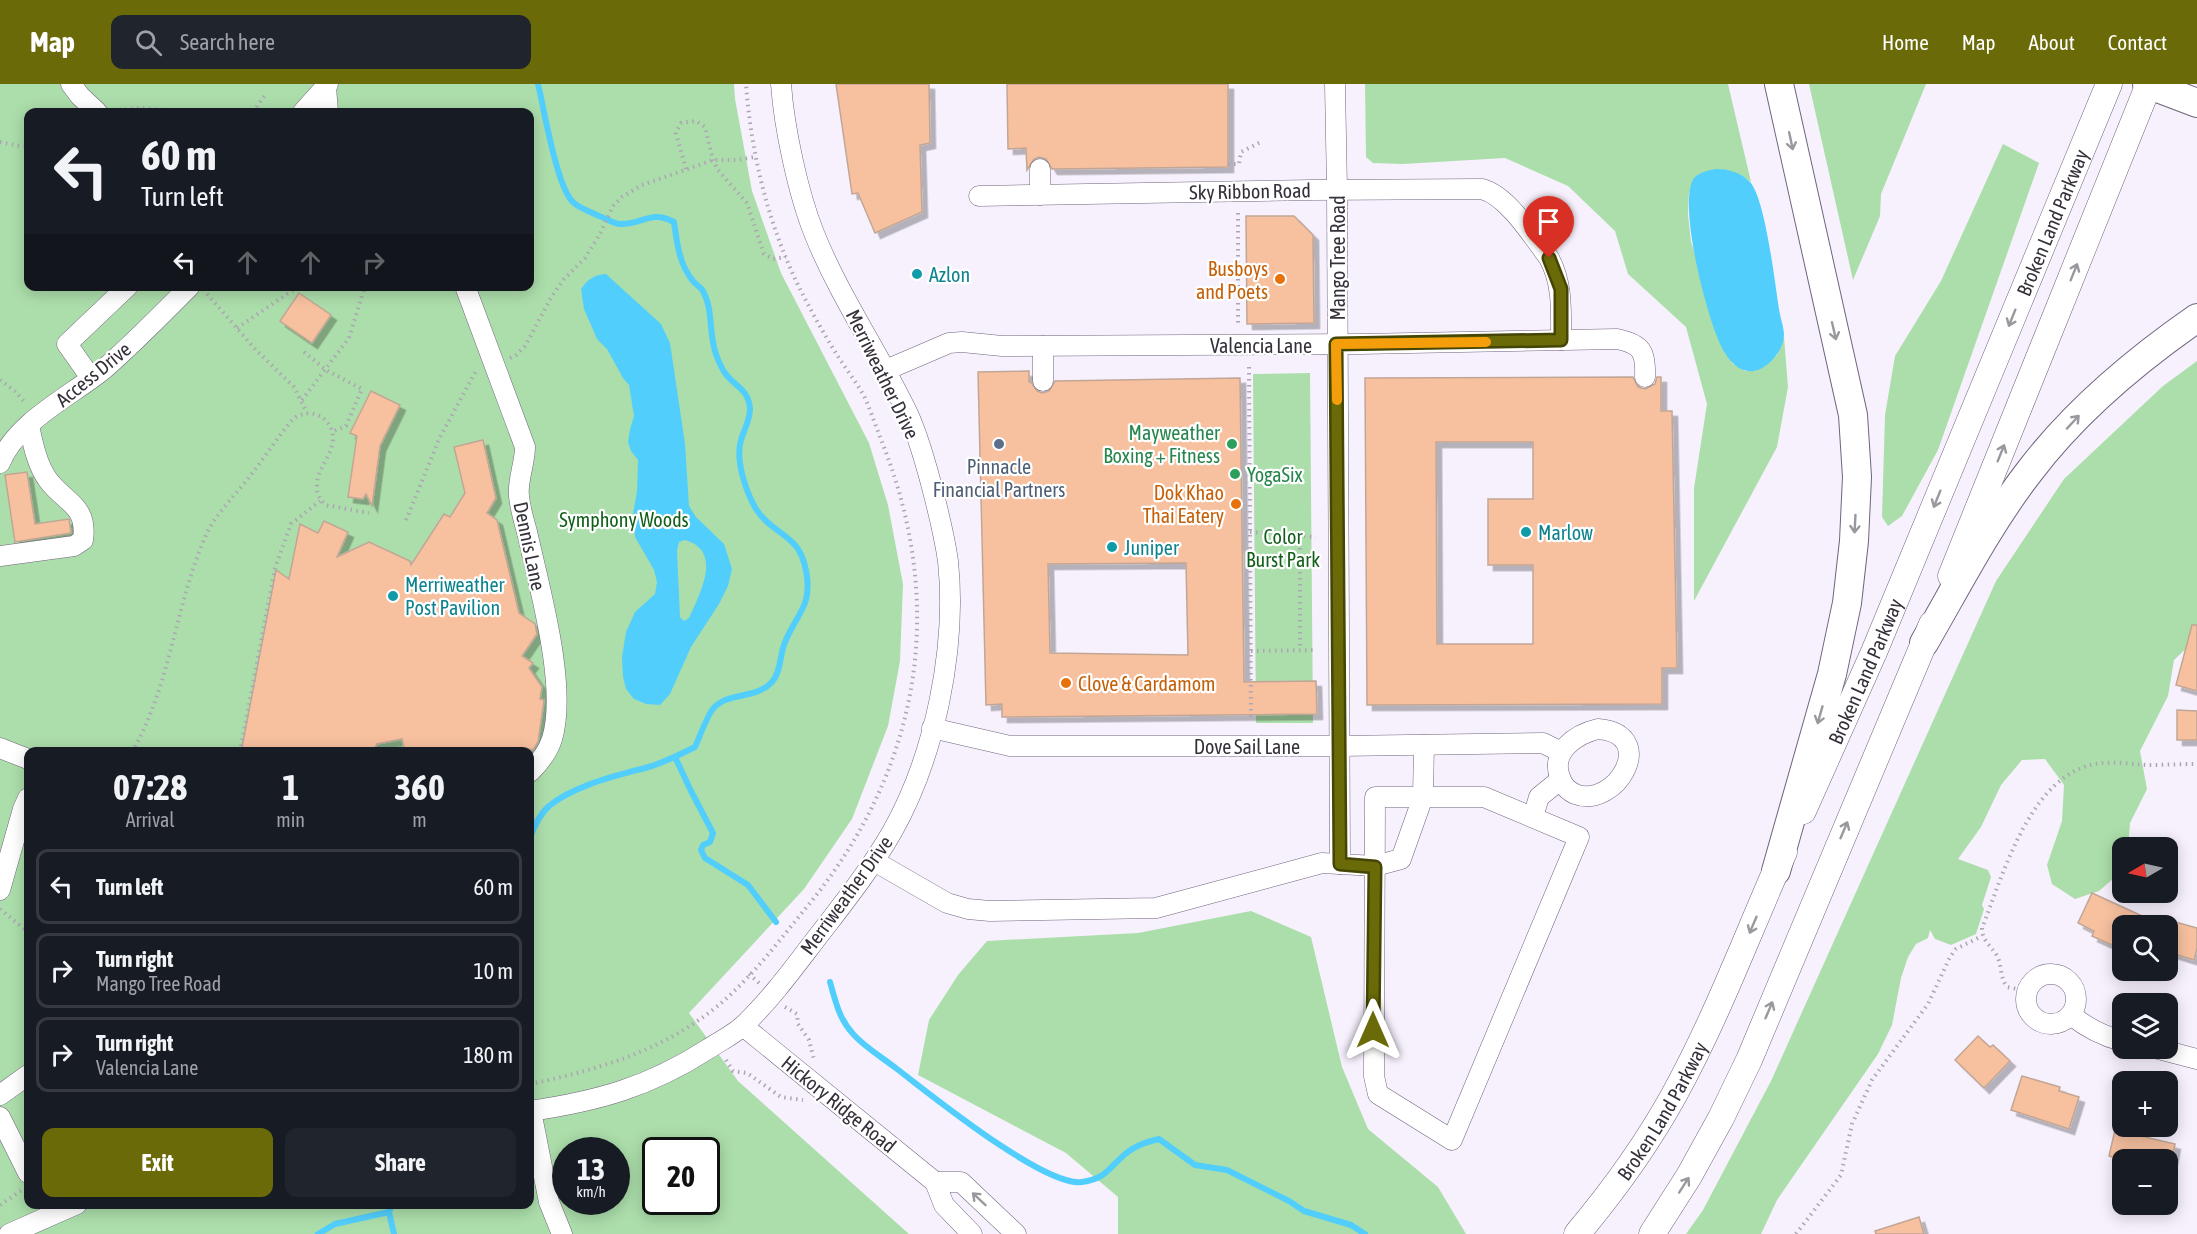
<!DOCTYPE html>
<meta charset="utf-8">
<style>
:root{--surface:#171b24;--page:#20242c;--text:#f1f3f6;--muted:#9ea1a6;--line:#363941;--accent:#6a6a08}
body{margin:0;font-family:"Asap Condensed",sans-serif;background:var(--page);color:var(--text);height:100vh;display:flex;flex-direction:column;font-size:22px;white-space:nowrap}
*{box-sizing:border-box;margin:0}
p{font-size:20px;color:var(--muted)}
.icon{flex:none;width:33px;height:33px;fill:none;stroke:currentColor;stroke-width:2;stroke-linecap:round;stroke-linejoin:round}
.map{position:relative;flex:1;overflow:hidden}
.details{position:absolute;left:24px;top:663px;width:510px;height:462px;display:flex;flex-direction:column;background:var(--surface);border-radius:12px;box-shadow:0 3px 15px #0003}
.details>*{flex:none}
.top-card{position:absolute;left:24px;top:24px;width:510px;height:183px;border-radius:12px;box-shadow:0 3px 15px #0003;background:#171b24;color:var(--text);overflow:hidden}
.needle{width:39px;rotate:261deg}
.fabs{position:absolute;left:2112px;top:753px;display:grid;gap:12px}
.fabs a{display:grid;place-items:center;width:66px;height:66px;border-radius:12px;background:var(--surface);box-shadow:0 3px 15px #0003;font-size:30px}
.speed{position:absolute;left:552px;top:1053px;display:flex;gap:12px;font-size:30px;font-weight:700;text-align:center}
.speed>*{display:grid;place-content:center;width:78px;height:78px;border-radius:50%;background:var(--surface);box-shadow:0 3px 15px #0003;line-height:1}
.speed small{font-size:15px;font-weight:400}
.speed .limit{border:3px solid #111;border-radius:9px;background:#fff;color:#111}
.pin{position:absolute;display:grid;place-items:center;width:51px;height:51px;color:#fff;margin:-62px -26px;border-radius:50% 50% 50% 0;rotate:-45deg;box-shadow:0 0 6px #0007}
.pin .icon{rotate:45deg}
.me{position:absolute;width:66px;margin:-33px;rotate:0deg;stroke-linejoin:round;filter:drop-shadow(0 0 4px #0008)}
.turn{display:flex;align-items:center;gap:21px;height:126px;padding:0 18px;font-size:27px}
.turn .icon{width:78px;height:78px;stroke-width:2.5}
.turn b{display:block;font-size:42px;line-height:51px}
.lanes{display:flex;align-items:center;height:57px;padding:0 18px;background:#0003;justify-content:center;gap:30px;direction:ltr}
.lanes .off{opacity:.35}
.eta{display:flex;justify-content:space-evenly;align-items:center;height:102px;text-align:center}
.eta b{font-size:36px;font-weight:700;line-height:42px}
.button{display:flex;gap:12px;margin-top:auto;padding:12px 18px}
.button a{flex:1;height:69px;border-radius:12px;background:var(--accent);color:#fff;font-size:24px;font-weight:700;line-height:69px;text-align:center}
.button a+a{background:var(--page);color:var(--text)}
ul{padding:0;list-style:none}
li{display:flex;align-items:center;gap:18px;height:75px;margin:0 12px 9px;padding:0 6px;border:3px solid var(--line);border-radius:12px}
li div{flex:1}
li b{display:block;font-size:22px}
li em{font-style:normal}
header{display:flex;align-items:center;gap:36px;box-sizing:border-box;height:84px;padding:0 30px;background:var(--accent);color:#fff}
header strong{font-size:28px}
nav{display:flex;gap:33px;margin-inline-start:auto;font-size:21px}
.search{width:420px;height:54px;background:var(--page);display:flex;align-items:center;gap:15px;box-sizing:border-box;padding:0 21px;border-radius:12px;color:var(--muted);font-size:22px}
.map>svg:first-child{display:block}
</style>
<header>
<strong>Map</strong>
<div class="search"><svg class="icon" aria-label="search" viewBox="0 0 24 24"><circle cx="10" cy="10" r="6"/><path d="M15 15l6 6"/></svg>Search here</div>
<nav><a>Home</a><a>Map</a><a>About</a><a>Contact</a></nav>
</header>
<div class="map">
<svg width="2197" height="1150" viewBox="0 0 2197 1150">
<defs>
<filter id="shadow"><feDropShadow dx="5.5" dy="5.5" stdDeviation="0" flood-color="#0004"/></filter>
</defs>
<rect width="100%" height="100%" fill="#f7f1fd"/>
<g fill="#acdeab" fill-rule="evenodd">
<path d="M0,0h734l1,15 17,92 29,82 88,170 19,62 15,79 -3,77 -12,65 -36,93 -48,70 -115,124 49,68 171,153h-909zM28,28h502v174h-502zM28,668h502v452h-502zM566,1066h50v52h-50zM656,1066h50v52h-50z"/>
<path d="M1365,0h363l23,98 -12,-8 -50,18 -1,22 3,28 41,121 13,8h10l22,-16 7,-18 4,50 -11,60 -83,154v-113l13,-84 -21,-77 -58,-53 -13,-43 -47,-45 -63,-28 -102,6 -30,-1 -7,-6z"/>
<path d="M1809,0h117l-45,110 -1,22 -27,64z"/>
<path d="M2003,60l36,19 -101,287 -36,66 -14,10 -6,-9 3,-102 10,-59 46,-75z"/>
<path d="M2197,277v274l-2,5 -21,20 -6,36 -28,55 7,38 -17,34 -2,24 -6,1v23l-23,20 -24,8 -23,-15 -5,-19 15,-44 2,-36 -19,-26 -23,1 -21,25 -20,42 -23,32 30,11 3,7 -9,28 2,4 -8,25 -25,11 -16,-6 -5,-9 -2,8 -12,6 -8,13 -7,21 -9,47 -14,29 -101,146 -16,34h-75l17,-24 68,-129 225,-500 68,-102 99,-93z"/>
<path d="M1310,289l3,350h-57l-3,-349z"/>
<path d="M1251,827l60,26 31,130 26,62 70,58 28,47h-348v-37l-52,-44 -148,-78 11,-55 29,-45 29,-34 151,-8z"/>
</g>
<g fill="#52cefd" fill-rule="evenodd">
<path d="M1716,85c12,0 24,3 33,12 16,14 26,103 30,128 1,8 5,18 5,26 0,15 -16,34 -30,36 -13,2 -23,-8 -29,-18 -16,-23 -50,-155 -30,-176 6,-5 14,-7 21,-8z"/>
<path d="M606,190l55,50 9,19 15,101 4,62 7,11 28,27 8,25 -4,17 -9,18 -28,43 -21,47 -10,11 -14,-1 -12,-5 -8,-10 -3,-12 -1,-20 4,-25 9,-20 20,-18 2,-12 -3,-12 -19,-33 -2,-23 4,-23 1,-31 -7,-9 -3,-9 2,-13 4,-13 -5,-31 -6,-7 -16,-29 -10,-10 -13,-30 -3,-20c7,-10 13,-14 25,-15zM685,456c39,11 14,55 4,78l-5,3 -4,-4 -3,-66 2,-9z"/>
</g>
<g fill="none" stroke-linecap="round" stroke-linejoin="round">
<g stroke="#52cefd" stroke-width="6">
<path d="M675,673l16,34 22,42 -3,9 -7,3 -2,5 4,8 43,27 28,37"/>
<path d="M530,753c5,-12 10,-23 19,-31 27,-22 71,-31 103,-40 15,-5 29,-12 43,-19 5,-11 10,-26 17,-37 14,-19 44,-10 60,-28 8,-9 8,-23 11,-34 4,-15 16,-30 22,-45 6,-17 1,-48 -12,-60 -12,-12 -27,-18 -37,-34 -10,-17 -21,-49 -15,-69 3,-10 9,-20 9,-31 -1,-20 -16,-23 -25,-36 -3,-4 -6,-11 -8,-16 -9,-21 -3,-46 -14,-66 -2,-4 -7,-6 -10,-10 -14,-17 -16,-38 -19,-59 -24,-13 -31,3 -54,2 -6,0 -15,-6 -21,-8 -8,-4 -18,-7 -25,-13 -17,-13 -30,-95 -36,-119"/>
<path d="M830,898c6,21 9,37 24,53 12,13 29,23 43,34 33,25 147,118 185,113 23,-3 25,-12 41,-26 9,-9 23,-14 36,-17l36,26 32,5 62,31 15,10 47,14 14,9"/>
<path d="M392,1120l-3,8 5,22"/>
<path d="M318,1150l17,-10 54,-12"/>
</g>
</g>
<g fill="#f7c1a0" stroke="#c2a695" stroke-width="1.5" fill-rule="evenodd" filter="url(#shadow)">
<path d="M836,0h93l1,59 -10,2 2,67 -47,21 -17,-40 -6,1z"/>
<path d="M1007,0h221v83l-176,2 -6,-10 -7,-2 -5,2 -7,11 -1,-22 -18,1z"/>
<path d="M1246,132h48l19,19 1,88 -67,1z"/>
<path d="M299,209l32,22 -19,28 -32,-22z"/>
<path d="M1029,287v11h2l6,9 5,2 7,-2 6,-10 185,-3 4,304 72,-1 1,33 -315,3v-13l-16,1 -8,-333zM1186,479l2,92 -138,-2 -2,-89z"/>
<path d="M1633,293l5,10 7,2 10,-5 2,-7h4v34h11l5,257h-15v36l-295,1 -2,-327zM1436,358h97v57h-45v66h45v79h-96z"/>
<path d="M371,307l29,14 -20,41 -8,60 -6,-12 -3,5 -15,-2 9,-61 -7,-3z"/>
<path d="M483,356l13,58 -9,15 10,7 22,93 16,11 2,10 -15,22 11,7 -4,5 13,19 -2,12 4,1 -6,42 -5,8 -7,-2 -1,4h-120l-3,-13 -25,5 -4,8h-132l35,-182 13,9 11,-55 18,9 6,-12 24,11 -11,25 32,-15 41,19 1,4 33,-51 6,3 15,-24 -11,-46z"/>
<path d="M27,388l8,52 34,-5 2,14 -56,9 -10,-67z"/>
<path d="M2192,541h5v66l-21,-6z"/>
<path d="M2177,626l20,1v29h-20z"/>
<path d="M2092,809l72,33h-42l-8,20 -22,-10 2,-5 -16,-8z"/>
<path d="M2168,836l29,8v20l-3,12 -26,-8z"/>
<path d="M1978,952l12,11 3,-2 17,16 -26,27 -29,-28z"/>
<path d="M2022,992l38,11 -1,4 20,6 -10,32 -58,-19z"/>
<path d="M2115,1046l60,14 -3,16h-51l-12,-4z"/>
<path d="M1919,1133l5,17h-48l-1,-3z"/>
</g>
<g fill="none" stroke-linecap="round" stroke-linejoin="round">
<g stroke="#70637c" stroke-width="21">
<g id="minor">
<path d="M71,0l9,12 17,16"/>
<path d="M1335,0l2,105 3,675"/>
<path d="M326,3l2,25"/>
<path d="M303,28l25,-28"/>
<path d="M1040,111v-26"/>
<path d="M979,112l332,-6 171,-1c26,7 51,48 67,69 14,26 12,53 12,82"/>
<path d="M465,202l60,161c0,16 -8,35 -6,49 1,12 5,25 8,36 12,54 41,155 25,207 -4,13 -13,24 -22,33"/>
<path d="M1043,262v35"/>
<path d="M886,286l63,-27 13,-1 40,4 358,-2 257,-5c25,5 29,13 28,38"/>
<path d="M91,294l-24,-34 61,-58"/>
<path d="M0,379c16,-41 71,-67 104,-94 30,-26 58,-55 86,-83"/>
<path d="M0,472l74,-10 9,-6c5,-35 -18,-37 -35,-60 -11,-15 -15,-36 -19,-54"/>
<path d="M932,644l78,18h330l203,-3 18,9"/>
<path d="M1598,645c62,5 18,81 -23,65 -7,-3 -13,-10 -15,-17 -10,-25 16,-43 38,-48z"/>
<path d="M0,664l28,11"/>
<path d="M1375,713h109l95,40 -127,303 -74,-46 -4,-18z"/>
<path d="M1533,733l6,-20 21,-17"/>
<path d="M874,777l73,42 21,6 22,2 166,-3 166,-45 53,3 26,-7 22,-62 1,-52"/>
<path d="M0,806l23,-81 5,-11"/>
<circle cx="2051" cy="915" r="25"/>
<path d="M2071,931c16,13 32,21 51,26"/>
<path d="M743,942l192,156 9,23 28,29"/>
<path d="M2155,964l42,11"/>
<path d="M0,1011l28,-20"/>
<path d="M530,1027c68,-10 119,-24 178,-62 12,-8 27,-15 37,-25 30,-29 55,-65 81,-98 23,-30 47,-61 66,-94 43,-76 65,-184 56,-271 -3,-21 -8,-42 -13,-62 -7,-28 -15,-59 -27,-85 -29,-61 -69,-118 -94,-181 -16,-40 -30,-106 -33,-149"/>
<path d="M531,1027l18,91 13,32"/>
<path d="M0,1033l28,56"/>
<path d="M935,1098h26l55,52"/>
<path d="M9,1150l68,-30"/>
</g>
</g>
<g stroke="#70637c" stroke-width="27">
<g id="major">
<path d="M1951,492l198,-492"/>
<path id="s1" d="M1803,727l71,-159 235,-568"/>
<path id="s2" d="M1577,1150c36,-43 70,-90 97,-139 43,-78 74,-162 110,-243"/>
<path d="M1652,1150l37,-58 32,-58 28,-58 183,-436"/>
</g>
</g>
<g stroke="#70637c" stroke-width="30">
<g id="highway">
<path d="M2147,0l50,19"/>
<path d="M1924,559c33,-57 64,-118 105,-171 46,-61 106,-111 168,-154"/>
<path d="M1776,787l56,-197 15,-71 7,-62 3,-64 -4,-62 -74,-331"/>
</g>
</g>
<g stroke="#aca6b2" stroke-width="4" stroke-dasharray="1.5 4.5" stroke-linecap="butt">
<path d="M113,26l32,-2 35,4"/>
<path d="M253,28l12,-17"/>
<path d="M0,58l20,4h8"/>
<path d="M1228,80h11l2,-12 20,-10"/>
<path d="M686,85l-10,-36 5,-10 15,-2 9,6 8,33 5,10 29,33 17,51 9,5 13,-2"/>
<path d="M1238,129v113"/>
<path d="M207,210l48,55 39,38 13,26"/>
<path d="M237,244l62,-42"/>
<path d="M304,268l22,18 36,19 -16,37 -14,6"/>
<path d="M510,274l6,-3 9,-9 27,-50 12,-17 21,-21 15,-24 13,-28 9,-9 20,-12 71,-25h24l18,-3"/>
<path d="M1249,283l2,353"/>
<path d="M0,296l16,12 10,12"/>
<path d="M302,316l47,-62 16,-52"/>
<path d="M406,436l34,-83 37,-68"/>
<path d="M1250,448l66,5"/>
<path d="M1300,452v114"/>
<path d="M1251,567l66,-1"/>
<path d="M132,668c39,-67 43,-147 74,-217 10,-22 30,-40 44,-59 15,-19 28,-40 44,-58 20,-13 44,4 38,27 -3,14 -15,25 -15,40 -1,8 3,15 9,20l43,8"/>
<path d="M240,668l35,-184 16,-44 29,-23"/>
<path d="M0,825l28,23"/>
<path d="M749,890l11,10"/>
<path d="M2027,907l-20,-4c-7,-10 -5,-19 -9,-29 -5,-11 -16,-16 -16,-30 21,-53 48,-152 113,-164 17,-3 35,0 51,1 17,0 34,-1 51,-1"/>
<path d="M785,923l12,7 1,10 11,16 5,20"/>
<path d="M726,976l7,11 14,2 34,24 22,3"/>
<path d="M530,1000c68,-14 135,-34 190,-80 34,-29 62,-67 90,-101 111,-137 137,-297 72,-461 -6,-15 -11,-31 -18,-46 -9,-16 -21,-31 -30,-46 -13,-21 -25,-43 -36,-65 -30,-62 -47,-132 -52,-201"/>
<path d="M0,1121l22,-15"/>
<path d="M1796,1150l45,-59 11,-51 20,-44 56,-76 22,-47 6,-8 26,-13"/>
</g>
<use href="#minor" stroke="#fff" stroke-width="20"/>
<use href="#major" stroke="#fff" stroke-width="26"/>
<use href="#highway" stroke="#fff" stroke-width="28"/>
</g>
<defs><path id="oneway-shaft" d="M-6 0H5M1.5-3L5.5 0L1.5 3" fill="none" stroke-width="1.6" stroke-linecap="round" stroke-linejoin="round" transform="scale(1.5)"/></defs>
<g stroke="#9a989d">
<use href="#oneway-shaft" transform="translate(1791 57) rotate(78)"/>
<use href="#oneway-shaft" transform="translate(2074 188) rotate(-68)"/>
<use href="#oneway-shaft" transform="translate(2012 234) rotate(112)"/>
<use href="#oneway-shaft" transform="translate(1834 247) rotate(77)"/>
<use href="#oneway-shaft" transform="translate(2073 338) rotate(-47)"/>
<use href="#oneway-shaft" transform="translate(2001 369) rotate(-68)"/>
<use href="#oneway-shaft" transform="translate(1937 415) rotate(112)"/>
<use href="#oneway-shaft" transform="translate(1855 440) rotate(93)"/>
<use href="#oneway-shaft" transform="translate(1820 631) rotate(106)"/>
<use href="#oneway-shaft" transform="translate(1844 746) rotate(-67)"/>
<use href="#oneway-shaft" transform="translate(1753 841) rotate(113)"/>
<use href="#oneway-shaft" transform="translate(1769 926) rotate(-67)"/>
<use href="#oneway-shaft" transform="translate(1684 1101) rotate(-57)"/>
<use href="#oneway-shaft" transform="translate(979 1115) rotate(-137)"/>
</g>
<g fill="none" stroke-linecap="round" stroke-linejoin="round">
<g stroke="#454505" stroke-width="15">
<path id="route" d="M1373,946l2,-163 -35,-3 -4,-520 225,-4v-51l-12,-31"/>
</g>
<use href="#route" stroke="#6a6a08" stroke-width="10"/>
<path stroke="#f59e0b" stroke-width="10" d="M1337,316l-1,-56 150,-2"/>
</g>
<g fill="#0f9aa8" stroke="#fff" stroke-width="2">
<circle cx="917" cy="190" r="6"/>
<circle cx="1526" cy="448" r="6"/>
<circle cx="1112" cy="463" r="6"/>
<circle cx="393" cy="512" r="6"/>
</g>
<g fill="#e8710a" stroke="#fff" stroke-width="2">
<circle cx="1280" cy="195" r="6"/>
<circle cx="1236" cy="420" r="6"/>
<circle cx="1066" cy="599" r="6"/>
</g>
<circle fill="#5c6f8a" stroke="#fff" stroke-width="2" cx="999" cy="360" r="6"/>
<g fill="#2e9e5b" stroke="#fff" stroke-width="2">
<circle cx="1232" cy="360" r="6"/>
<circle cx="1235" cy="390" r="6"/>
</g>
<g text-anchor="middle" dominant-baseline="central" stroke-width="4.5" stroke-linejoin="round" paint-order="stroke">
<g font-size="20" fill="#36303b" stroke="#fff">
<text transform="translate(1250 107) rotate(-1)">Sky Ribbon Road</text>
<text stroke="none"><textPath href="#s1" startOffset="639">Broken Land Parkway</textPath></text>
<text transform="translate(1337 174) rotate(-90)">Mango Tree Road</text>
<text x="1261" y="261">Valencia Lane</text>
<text transform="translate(93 290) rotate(-39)">Access Drive</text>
<text transform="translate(883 290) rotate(64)">Merriweather Drive</text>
<text transform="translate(530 462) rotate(78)">Dennis Lane</text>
<text stroke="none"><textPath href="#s1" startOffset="153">Broken Land Parkway</textPath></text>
<text x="1247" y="662">Dove Sail Lane</text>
<text transform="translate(846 811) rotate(-54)">Merriweather Drive</text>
<text transform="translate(839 1020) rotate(39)">Hickory Ridge Road</text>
<text stroke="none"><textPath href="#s2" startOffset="150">Broken Land Parkway</textPath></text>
</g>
<g font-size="20" fill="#c56008" stroke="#fff" text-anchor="end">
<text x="1268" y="184">Busboys<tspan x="1268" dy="23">and Poets</tspan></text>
<text x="1224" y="408">Dok Khao<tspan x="1224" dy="23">Thai Eatery</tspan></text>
<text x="1078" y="599" text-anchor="start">Clove &amp; Cardamom</text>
</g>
<g font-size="20" fill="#0d838f" stroke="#fff" text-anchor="start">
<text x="929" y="190">Azlon</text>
<text x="1538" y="448">Marlow</text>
<text x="1124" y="463">Juniper</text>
<text x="405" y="500">Merriweather<tspan x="405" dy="23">Post Pavilion</tspan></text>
</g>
<g font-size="20" fill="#27864d" stroke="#fff" text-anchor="end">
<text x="1220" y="348">Mayweather<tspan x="1220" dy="23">Boxing + Fitness</tspan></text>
<text x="1247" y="390" text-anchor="start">YogaSix</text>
</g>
<g font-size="20" fill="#4e5e75" stroke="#fff">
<text x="999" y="382">Pinnacle<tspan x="999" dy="23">Financial Partners</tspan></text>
</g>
<g font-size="20" fill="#125f1a" stroke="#fff">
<text x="624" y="435">Symphony Woods</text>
<text x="1283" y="452">Color<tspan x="1283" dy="23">Burst Park</tspan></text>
</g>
</g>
</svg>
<div class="fabs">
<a><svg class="needle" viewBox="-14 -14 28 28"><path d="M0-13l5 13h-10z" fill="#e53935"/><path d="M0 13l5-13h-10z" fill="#9ea1a6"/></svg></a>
<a><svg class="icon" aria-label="search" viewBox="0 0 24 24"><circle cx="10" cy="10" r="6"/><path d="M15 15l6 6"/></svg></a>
<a><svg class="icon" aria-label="layers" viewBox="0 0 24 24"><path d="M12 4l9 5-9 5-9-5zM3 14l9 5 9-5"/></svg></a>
<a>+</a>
<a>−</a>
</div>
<div class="speed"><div>13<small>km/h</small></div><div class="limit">20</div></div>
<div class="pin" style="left:1549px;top:174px;background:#d93025"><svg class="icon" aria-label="arrive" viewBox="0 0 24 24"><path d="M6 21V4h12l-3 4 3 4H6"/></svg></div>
<svg class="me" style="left:1373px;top:946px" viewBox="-20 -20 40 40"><path d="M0-17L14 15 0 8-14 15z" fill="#6a6a08" stroke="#fff" stroke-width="4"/></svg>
<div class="top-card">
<div class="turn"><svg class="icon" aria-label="left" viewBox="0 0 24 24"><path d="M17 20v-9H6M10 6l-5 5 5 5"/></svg><div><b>60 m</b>Turn left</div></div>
<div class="lanes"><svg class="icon" aria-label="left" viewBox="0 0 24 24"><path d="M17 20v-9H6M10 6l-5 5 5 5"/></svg><svg class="icon off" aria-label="ahead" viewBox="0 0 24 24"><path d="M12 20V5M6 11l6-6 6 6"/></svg><svg class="icon off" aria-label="ahead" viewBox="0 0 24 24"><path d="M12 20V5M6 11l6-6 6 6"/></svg><svg class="icon off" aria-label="right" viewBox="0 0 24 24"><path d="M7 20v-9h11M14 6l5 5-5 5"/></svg></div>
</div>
<section class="details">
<div class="eta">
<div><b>07:28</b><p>Arrival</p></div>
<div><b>1</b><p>min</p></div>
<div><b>360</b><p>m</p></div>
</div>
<ul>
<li><svg class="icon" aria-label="left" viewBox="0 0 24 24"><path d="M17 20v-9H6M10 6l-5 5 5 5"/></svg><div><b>Turn left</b></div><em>60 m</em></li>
<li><svg class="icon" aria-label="right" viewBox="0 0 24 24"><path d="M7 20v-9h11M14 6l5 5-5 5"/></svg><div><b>Turn right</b><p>Mango Tree Road</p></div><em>10 m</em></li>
<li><svg class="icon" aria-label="right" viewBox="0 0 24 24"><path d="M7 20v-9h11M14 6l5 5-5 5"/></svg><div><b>Turn right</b><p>Valencia Lane</p></div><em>180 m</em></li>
</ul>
<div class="button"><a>Exit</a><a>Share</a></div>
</section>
</div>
